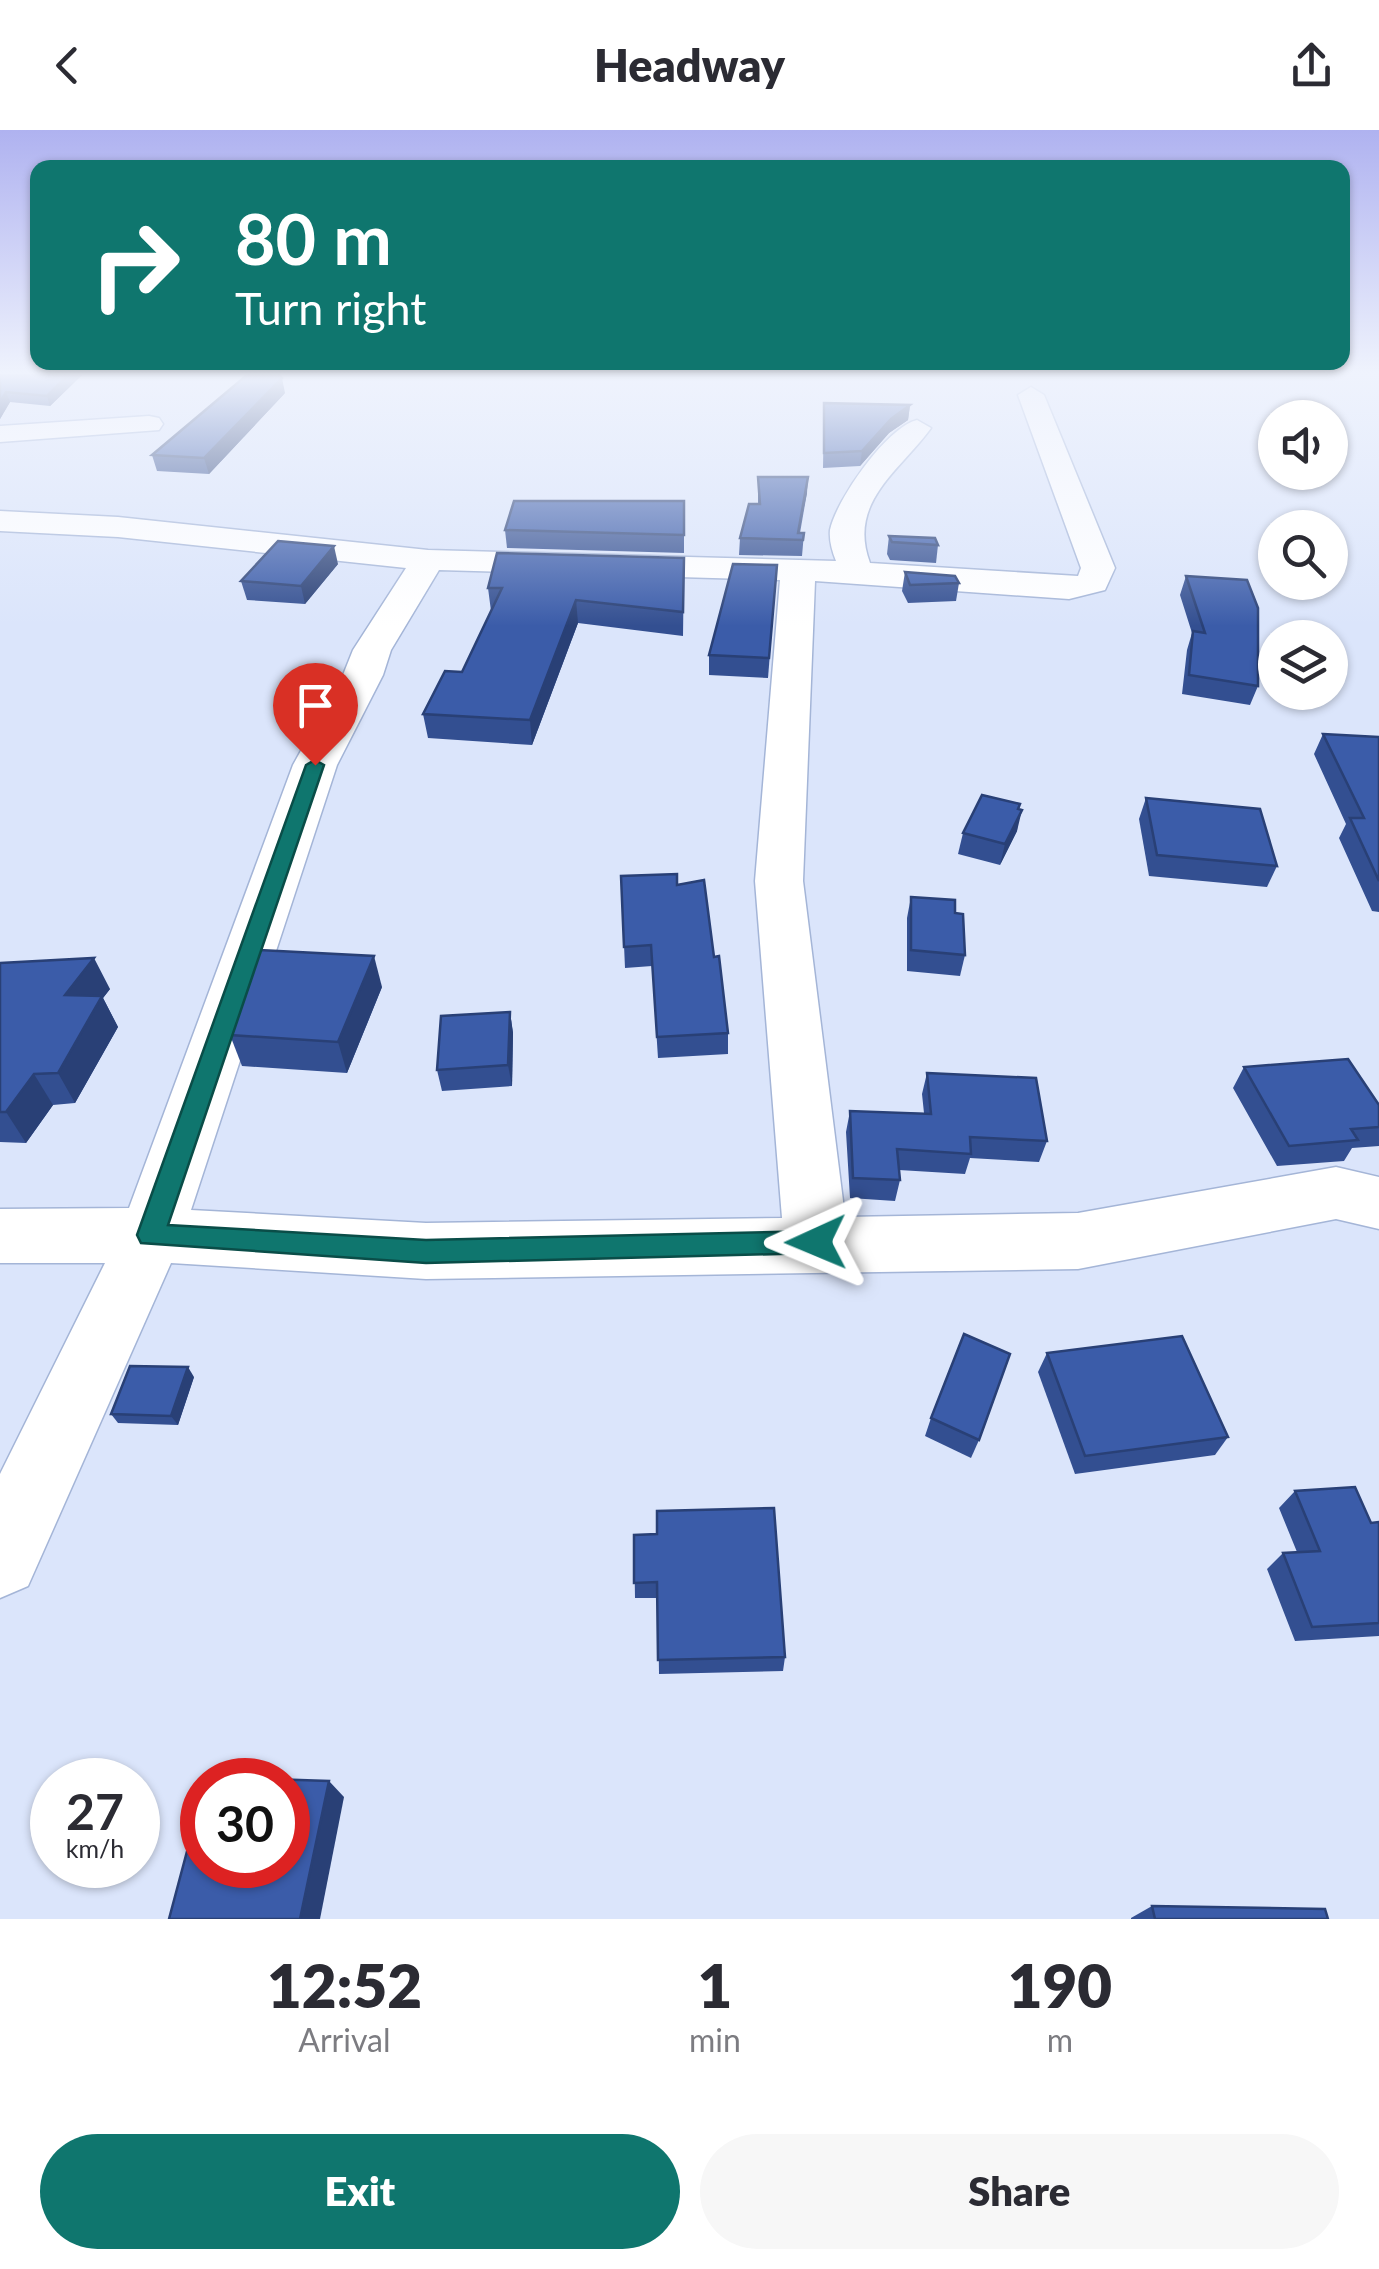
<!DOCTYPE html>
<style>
:root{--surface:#fff;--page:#f7f7f7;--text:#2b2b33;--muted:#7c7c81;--accent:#0f766e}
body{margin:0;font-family:Lato,sans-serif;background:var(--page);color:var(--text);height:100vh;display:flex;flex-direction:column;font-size:38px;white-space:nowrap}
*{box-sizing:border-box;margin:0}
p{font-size:32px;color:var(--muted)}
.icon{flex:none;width:55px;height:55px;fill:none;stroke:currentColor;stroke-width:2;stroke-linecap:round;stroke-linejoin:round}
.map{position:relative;height:1789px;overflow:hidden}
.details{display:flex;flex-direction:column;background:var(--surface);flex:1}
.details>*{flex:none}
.guide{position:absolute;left:30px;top:30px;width:1320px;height:210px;border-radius:20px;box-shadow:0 2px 8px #0004;background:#0f766e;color:#fff;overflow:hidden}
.controls{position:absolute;left:1258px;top:270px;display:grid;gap:20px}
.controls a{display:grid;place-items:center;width:90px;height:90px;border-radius:50%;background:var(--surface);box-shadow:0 2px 8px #0004;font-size:50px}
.speed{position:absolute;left:30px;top:1628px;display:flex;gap:20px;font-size:50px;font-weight:700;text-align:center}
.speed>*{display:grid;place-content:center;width:130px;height:130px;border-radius:50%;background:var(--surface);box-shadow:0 2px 8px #0004;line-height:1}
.speed small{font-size:25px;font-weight:400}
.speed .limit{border:15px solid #d22;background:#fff;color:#111}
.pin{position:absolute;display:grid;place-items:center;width:85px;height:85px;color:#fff;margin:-102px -42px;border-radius:50% 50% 50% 0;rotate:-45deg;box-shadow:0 0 10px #0007}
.pin .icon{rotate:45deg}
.me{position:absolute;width:110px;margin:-55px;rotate:269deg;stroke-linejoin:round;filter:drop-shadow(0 0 8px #0008)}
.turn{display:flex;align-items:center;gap:35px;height:210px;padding:0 40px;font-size:45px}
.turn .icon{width:130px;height:130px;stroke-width:2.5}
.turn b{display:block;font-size:70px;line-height:85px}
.eta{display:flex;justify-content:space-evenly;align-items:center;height:170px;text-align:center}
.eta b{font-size:60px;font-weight:800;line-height:70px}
.button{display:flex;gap:20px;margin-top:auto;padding:20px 40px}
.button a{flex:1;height:115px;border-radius:60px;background:var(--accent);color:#fff;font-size:40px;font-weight:800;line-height:115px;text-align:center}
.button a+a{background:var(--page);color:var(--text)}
header{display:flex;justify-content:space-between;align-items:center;height:130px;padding:0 40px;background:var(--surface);font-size:45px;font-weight:800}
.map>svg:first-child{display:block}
</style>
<header><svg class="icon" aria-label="back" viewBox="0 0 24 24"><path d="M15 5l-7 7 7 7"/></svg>Headway<svg class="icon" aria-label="share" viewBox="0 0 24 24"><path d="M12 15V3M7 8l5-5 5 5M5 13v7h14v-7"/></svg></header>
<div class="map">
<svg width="1379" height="1789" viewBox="0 0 1379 1789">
<rect width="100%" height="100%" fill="#dbe5fb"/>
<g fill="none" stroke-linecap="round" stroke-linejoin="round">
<g stroke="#a4b5d7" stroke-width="3">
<g id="minor">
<path d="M1031,257l13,8 71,173 -10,22 -36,9 -254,-18 -12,300 42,336 233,-4 258,-46 43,10v52l-43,-10 -258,50 -652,10 -255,-16 -143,323 -28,12v-124l105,-211h-105v-54l129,-1 164,-443 50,-90 10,-25 53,-82 -288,-31 -118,-6v-20l118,6 310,33 408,11c-4,-10 -7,-20 -6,-31 6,-30 57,-103 87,-110l14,8c-31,43 -84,74 -61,135l208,13 3,-8 -63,-173zM439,440l341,10 -25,301 27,337 -356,5 -235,-13 146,-445 46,-90 8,-25z"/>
<path d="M149,286l10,2 4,6 -4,6 -159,12v-16z"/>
</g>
</g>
<use href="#minor" fill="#fff" fill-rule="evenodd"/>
</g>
<g fill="#334f91">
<path d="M0,245h82l-32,31 -40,-4 -10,17z"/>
<path d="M285,263l-76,81 -52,-3 -5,-16z"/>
<path d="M824,273l86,2 -2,15 -19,13 -29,33 -37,2z"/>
<path d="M758,347l49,16 -7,40h4l-2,23 -63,-1 1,-17 18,-34z"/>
<path d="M684,371v52l-177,-5 -2,-18z"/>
<path d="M889,406l49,9 -2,18 -46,-3 -3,-6z"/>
<path d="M684,428l-1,78 -105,-13 -46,122 -104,-7 -5,-24 39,-42 29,-61 -3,-23z"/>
<path d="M338,434l-33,40 -58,-4 -6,-19z"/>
<path d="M777,435l-9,113 -59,-3v-20z"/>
<path d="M905,442l54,11 -3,18 -48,2 -6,-12z"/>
<path d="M1186,446l72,110 -8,19 -68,-11 5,-44 5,-17 -12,-38z"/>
<path d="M1323,604l56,3v175l-7,-1 -33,-73 7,-14 -32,-70z"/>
<path d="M1146,668l131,68 -10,21 -118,-11 -10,-57z"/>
<path d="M1019,679l-2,22 -17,34 -42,-11 5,-21z"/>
<path d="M621,746l56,9 37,72 14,76v21l-70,4 -6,-92 -27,2z"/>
<path d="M911,767l54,58 -5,21 -53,-5v-53z"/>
<path d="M0,833l110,26 -7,9 15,29 -43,76 -22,2 -27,38 -26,-1z"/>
<path d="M382,857l-35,86 -105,-7 -12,-31z"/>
<path d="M510,882l3,21 -1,53 -70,5 -5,-21z"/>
<path d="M1244,937l135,38v41l-27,2 -8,13 -67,5 -44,-78z"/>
<path d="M927,943l120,68 -8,21 -69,-4 -5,16 -66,-4 1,10 -5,21 -45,-3 -4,-66 4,-21 74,2 -2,-19z"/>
<path d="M1047,1223l181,84 -13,18 -140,19 -37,-102z"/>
<path d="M194,1247l-16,48 -60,-2 -7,-9z"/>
<path d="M931,1288l48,22 -8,18 -46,-22z"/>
<path d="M1295,1361l76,32 8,-1v114l-84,5 -28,-72 16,-16 14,-1 -18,-44z"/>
<path d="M634,1405l151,122 -2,14 -124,3 -1,-76h-23z"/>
<path d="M1152,1776l176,13h-197v-1z"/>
</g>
<g fill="#294076">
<path d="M68,245h14l-32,31 -3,-10z"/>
<path d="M282,248l3,15 -76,81 -5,-16z"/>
<path d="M6,262l4,10 -10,17v-17z"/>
<path d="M910,275l-2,15 -19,13 -29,33 2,-15 29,-32z"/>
<path d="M808,347l-1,16 -10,47z"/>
<path d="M334,416l4,18 -33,40 -4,-18z"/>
<path d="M576,470l2,23 -46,122 -2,-25z"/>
<path d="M1020,674l-4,18 6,-12 -5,21 -17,34 5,-21z"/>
<path d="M374,826l8,31 -35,86 -9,-31z"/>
<path d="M94,828l16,31 -7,9 15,29 -43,76 -17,-30 7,-78z"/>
<path d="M510,882l3,21 -1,53 -4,-21z"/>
<path d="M34,944l19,31 -27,38 -20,-31z"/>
<path d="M188,1237l6,10 -16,48 -7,-9z"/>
<path d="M329,1651l15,16 -24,122h-20z"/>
</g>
<g fill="#3b5ca9" stroke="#294076" stroke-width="2.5">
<path d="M0,245h68l-21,21 -41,-4 -6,10z"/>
<path d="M247,245h32l3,3 -78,80 -52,-3z"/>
<path d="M824,273l86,2 -19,14 -29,32 -38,2z"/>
<path d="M758,347h50l-10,56h6l-1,7 -63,-2 9,-34h11z"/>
<path d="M514,371h170v34l-179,-5z"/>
<path d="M889,406l46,2 3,7 -46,-3z"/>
<path d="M278,411l56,5 -33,40 -60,-5z"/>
<path d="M497,423l187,5 -1,54 -107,-12 -46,120 -107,-6 22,-43 17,1 40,-84h-14z"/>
<path d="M733,434l44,1 -8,93 -60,-3z"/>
<path d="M905,442l50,4 4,7 -49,2z"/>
<path d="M1186,446l61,4 11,28v78l-69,-11 4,-44 12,2z"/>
<path d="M1323,604l56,3v144l-29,-63h14z"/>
<path d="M982,665l38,9 -2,5 4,1 -17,34 -42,-11z"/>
<path d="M1146,668l114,11 17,57 -120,-11z"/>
<path d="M677,744v11l27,-5 10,77 5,-1 9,77 -71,4 -6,-92 -27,2 -3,-71z"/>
<path d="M911,767l44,3v13l8,1 2,41 -54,-5z"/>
<path d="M259,820l115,6 -36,86 -108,-7z"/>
<path d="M94,828l-29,37 37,1 -44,77 -24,1 -28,38h-6v-149z"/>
<path d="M510,882l-2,53 -71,5 4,-54z"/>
<path d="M1348,929l31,46v22l-28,2 7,11 -69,6 -45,-79z"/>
<path d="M927,943l109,5 11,63 -77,-4 1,17 -74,-5 3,31 -47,-2 -3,-67 81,3z"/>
<path d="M964,1204l46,20 -31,86 -48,-22z"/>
<path d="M1182,1206l46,101 -143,19 -38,-103z"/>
<path d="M130,1236l58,1 -17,49 -60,-2z"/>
<path d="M1355,1357l16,36 8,-1v101l-67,4 -29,-74 37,-2 -25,-60z"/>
<path d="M774,1378l11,149 -127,3 -1,-78 -23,1v-48l23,-1v-23z"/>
<path d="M207,1647l122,4 -29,138h-131l33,-124v70h86v-85h-82z"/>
<path d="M1152,1776l173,3 3,10h-173z"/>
</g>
<linearGradient id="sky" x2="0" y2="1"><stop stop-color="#afb2f0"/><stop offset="0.49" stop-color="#eff3fd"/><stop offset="1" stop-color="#eff3fd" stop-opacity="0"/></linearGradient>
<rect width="1379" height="496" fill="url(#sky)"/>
<path fill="#0f766e" stroke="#0a4d48" stroke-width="2.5" d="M315,630l9,5 -156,460 258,15 390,-9 9,3 4,8 -4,8 -9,3 -390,10 -285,-20 -4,-8 169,-470z"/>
</svg>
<div class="controls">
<a><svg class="icon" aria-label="sound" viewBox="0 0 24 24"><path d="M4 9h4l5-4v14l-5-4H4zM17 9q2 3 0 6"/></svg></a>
<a><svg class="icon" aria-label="search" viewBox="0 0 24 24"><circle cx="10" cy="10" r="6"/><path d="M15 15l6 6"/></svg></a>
<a><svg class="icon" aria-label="layers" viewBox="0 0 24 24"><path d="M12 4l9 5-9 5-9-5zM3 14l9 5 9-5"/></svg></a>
</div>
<div class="speed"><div>27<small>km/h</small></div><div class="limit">30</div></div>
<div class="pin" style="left:315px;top:635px;background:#d93025"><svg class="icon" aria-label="arrive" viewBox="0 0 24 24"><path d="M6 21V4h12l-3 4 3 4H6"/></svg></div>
<svg class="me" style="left:816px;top:1112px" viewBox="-20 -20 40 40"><path d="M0-17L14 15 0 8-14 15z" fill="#0f766e" stroke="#fff" stroke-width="4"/></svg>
<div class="guide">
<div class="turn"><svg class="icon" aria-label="right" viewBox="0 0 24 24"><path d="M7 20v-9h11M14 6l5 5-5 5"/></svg><div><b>80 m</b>Turn right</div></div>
</div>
</div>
<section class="details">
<div class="eta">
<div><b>12:52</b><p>Arrival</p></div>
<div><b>1</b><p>min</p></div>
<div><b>190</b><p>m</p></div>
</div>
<div class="button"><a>Exit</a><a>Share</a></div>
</section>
